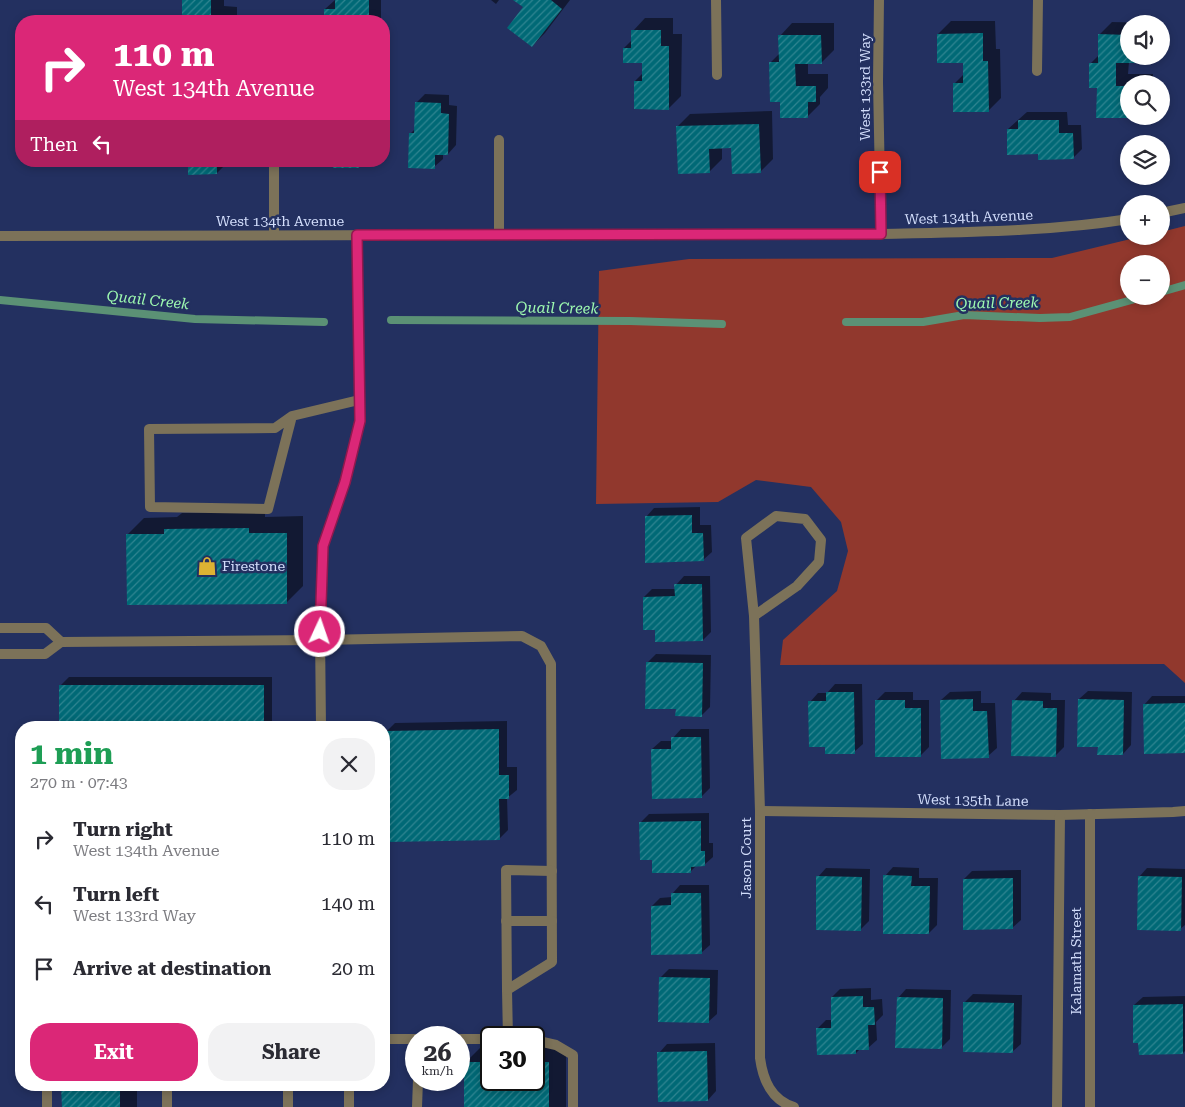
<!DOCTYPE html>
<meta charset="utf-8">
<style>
:root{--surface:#fff;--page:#f2f2f3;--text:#2b2b33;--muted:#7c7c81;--accent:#db2777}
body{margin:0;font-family:"Roboto Serif",serif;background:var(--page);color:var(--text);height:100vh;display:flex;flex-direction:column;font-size:19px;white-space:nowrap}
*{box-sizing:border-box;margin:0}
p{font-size:16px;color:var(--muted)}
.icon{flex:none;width:28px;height:28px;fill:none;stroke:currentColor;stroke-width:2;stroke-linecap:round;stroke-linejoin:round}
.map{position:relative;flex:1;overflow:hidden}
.drawer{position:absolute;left:15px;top:721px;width:375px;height:370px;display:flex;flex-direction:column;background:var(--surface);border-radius:20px;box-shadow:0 2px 8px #0003}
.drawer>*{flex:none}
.top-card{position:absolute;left:15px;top:15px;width:375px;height:152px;border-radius:20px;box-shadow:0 2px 8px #0003;background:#db2777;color:#fff;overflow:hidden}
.controls{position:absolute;left:1120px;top:15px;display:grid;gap:10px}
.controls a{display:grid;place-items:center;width:50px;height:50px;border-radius:50%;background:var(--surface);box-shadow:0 2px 8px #0003;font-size:25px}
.speed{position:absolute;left:405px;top:1026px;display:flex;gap:10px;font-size:25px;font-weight:700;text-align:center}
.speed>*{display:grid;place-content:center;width:65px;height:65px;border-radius:50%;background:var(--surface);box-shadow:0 2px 8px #0003;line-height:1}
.speed small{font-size:12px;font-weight:400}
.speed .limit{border:2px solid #111;border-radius:8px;background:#fff;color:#111}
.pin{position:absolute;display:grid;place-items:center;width:42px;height:42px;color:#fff;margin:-21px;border-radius:10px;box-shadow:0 2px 8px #0006}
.me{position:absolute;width:55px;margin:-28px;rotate:3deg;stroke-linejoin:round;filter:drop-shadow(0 0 4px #0008)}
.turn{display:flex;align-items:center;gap:18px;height:105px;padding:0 15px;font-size:22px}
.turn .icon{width:65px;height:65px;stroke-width:2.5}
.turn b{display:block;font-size:35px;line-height:42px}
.then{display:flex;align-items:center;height:48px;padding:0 15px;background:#0003;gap:10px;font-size:19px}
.round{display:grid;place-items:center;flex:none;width:52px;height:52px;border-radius:20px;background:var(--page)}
.headline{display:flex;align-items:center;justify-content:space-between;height:85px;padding:0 15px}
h1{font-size:30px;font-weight:700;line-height:38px;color:#1e9e55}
.cta{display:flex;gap:10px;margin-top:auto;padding:10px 15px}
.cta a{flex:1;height:58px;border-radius:20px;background:var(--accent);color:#fff;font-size:20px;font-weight:700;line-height:58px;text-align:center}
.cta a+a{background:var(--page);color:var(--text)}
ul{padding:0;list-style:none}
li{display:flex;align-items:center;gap:15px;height:65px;padding:0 15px}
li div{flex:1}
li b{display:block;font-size:19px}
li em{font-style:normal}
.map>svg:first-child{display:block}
</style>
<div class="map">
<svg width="1185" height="1107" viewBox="0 0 1185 1107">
<defs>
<pattern id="building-hatch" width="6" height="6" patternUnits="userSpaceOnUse" patternTransform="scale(1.25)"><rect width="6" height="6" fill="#006976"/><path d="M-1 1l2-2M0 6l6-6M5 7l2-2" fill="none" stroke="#308591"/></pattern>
</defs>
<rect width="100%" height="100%" fill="#233060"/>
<path fill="#91382d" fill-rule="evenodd" d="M1185,226v457l-21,-19 -384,1 3,-25 54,-49 11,-40 -7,-29 -30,-35 -55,-7 -38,22 -122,2 3,-233 90,-12 363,-1 91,-22h18v-4zM1129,264h32v32h-32z"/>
<g fill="#0007">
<path d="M184,0h40v6l13,1v14h-53z"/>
<path d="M335,0h46v21h-56v-12z"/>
<path d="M491,0h8l-3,4z"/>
<path d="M515,0h55l-25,33 -13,13 -8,-39z"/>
<path d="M645,18h28v16h9l-1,62 -12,12 -34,-27 8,-8 1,-11 -20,-14 8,-8 1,-9z"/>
<path d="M951,21h44l1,28h4l1,49 -13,13 -34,-27 10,-10v-12l-26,-28z"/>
<path d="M1112,22l42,1 -25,1v32h17l-5,6h-12l-1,12h25v10h-24v32l11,1h-42v-31l-7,-23 8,-8v-20z"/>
<path d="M792,23h42v27l-13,13h-13v11h20v14l-8,9v7l-13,13 -26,-17 -11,-37 10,-10v-17z"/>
<path d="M384,39h6v30l-6,5z"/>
<path d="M425,94l24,1v10l8,1 -1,39 -8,9h-5v5l-9,8 -24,-33 6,-6v-25z"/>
<path d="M772,111l1,48 -13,13 -28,-26 -10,1v12l-13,13 -32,-45 13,-13z"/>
<path d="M1027,112h40l1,13h13l1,24 -9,9 -34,-5 -31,-24z"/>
<path d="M189,161h40l-12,12z"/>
<path d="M700,507v18h11l1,27 -9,8 -57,-43 8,-9z"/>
<path d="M265,512v5l38,-1v70l-17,17 -159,-68 17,-17 33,-1 5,-4z"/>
<path d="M684,576h26l1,56 -8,8 -47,-11 -12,-32 8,-8h24v-4z"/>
<path d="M656,654l55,1 -1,52 -9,9 -24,-8 -29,-46z"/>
<path d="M69,677h203v51h-212v-42z"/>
<path d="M835,684h27l1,60 -9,8 -28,-7 -16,-43 8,-9h9z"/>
<path d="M981,691v12h14l2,45 -9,8 -47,-56 9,-8z"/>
<path d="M1088,691l44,1 -1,53 -8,9 -24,-8 -20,-47z"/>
<path d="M885,692h28v8h16v47l-9,9 -43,-56z"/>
<path d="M1022,692l29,1v7h14l-1,47 -9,9 -41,-55z"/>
<path d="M1152,696h33v56l-41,-47z"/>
<path d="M507,721v46h10v23l-10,8 1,32 -9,9 -112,-108 8,-8z"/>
<path d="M681,729h28l1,59 -9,9 -49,-48 9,-8h12v-3z"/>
<path d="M709,813v30h4v14l-9,8h-7l-6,6 -38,-12 -13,-36 9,-9z"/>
<path d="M893,867l26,1v10h19l-1,47 -8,8 -44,-57z"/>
<path d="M826,868l44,1 -1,52 -8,8 -43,-52z"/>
<path d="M1147,868l38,1v56l-5,4 -41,-52z"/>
<path d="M1021,870v50l-9,8 -48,-49 8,-8z"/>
<path d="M680,885h29l1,60 -9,8 -49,-47 8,-8 12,-1v-3z"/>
<path d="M669,969l49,1 -1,44 -9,8 -47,-45z"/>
<path d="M871,988v12l11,-1 1,16 -7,7 1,18 -9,8 -8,1 -4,4 -39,-24 9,-9h6v-23l8,-8z"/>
<path d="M906,989l45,1 -1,49 -9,9 -43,-50z"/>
<path d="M973,994l49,1 -1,49 -9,8 -47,-50z"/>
<path d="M1185,996v55l-2,2 -44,-11 -5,-37 9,-8z"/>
<path d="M715,1043l1,48 -8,9 -49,-47 8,-9z"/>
<path d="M482,1046h9v34h43v-34h32v61h-101v-44z"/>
<path d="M64,1085h73v22h-74z"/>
</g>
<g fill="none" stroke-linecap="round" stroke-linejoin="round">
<g stroke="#5b9175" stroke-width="8">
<path d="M1161,292l24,-7"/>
<path d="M0,300l195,19 129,3"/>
<path d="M391,320l239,1 92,3"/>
<path d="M846,322h77l41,-7 76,3 30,-1 76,-21"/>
</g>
</g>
<g fill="url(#building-hatch)">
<path d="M182,0h29v19h14v2h-43z"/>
<path d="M335,0h34v21h-45v-12h11z"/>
<path d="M513,0h38l11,9 -30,38 -25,-19 16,-21z"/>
<path d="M631,30h30v16h8v64l-35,-1v-28h8v-18h-19v-15h8z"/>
<path d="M983,33v28h5l1,51h-36v-29h10v-20h-26v-29z"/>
<path d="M1098,34l31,1v21h12v7h-25v23h13v32h-33l1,-30h-8v-25h9z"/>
<path d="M778,35h43l1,29h-27l1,22h20v16h-8v16h-28v-16h-10l-1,-40h10z"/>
<path d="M415,102l26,1v10l8,1 -1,41h-13v14l-27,-1 1,-35h5z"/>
<path d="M1018,120h41v13h14l1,26 -36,1v-6l-31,1v-26h11z"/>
<path d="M759,124l2,49 -29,1 -1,-26 -22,1 1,24 -32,1 -2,-48z"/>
<path d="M188,161h29v13l-29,1z"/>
<rect x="333" y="161" width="26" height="7"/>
<path d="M692,515v18h11l1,28 -59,2v-47z"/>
<path d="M249,528v5h38v71l-160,1 -1,-71h38v-5z"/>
<path d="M674,584h28l1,57 -48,1v-12h-12v-33l32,-1z"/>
<path d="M646,662l57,1 -1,54 -27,-1 1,-7h-31z"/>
<rect x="59" y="685" width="205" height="43"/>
<path d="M826,692h28l1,62h-30v-7h-16l-1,-46h18z"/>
<path d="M973,699v12h14l2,47 -48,1 -1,-59z"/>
<path d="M1078,699l46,1 -1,55h-26l1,-8h-21z"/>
<path d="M875,700h30v8h16v49h-46z"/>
<path d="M1012,700l31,1v7h14l-1,49 -45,-1z"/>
<path d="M1185,703v50l-41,1 -1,-50z"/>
<path d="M499,729v46h10v24h-10l1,41 -113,2 -2,-111z"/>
<path d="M671,737h30l1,61 -50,1 -1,-50h20z"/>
<path d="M701,821v30h4v15l-14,1v6h-39v-13h-12l-1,-38z"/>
<path d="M883,875l29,1 -1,10h19l-1,48h-46z"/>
<path d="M816,876l46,1 -1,54 -45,-1z"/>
<path d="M1138,876l44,1 -1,54 -44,-1z"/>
<path d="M1013,878v51l-50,1v-51z"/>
<path d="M671,893h30l1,61 -51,1v-49l20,-1z"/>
<path d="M659,977l51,1 -1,45 -51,-1z"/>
<path d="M863,996v11h11l1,18h-7l1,25h-13v4l-39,1 -1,-27h15v-31z"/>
<path d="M897,997l46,1 -1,51 -47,-1z"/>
<path d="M963,1002l51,1 -1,50 -50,-1z"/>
<path d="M1183,1004v50l-44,1 -1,-12h-5v-38z"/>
<path d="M707,1051l1,50 -50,1 -1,-50z"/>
<path d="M464,1062h27v18h43v-18h15v45h-85z"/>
<path d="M120,1085v22h-58l-1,-21z"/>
</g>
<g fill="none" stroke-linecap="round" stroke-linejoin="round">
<g stroke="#7c7259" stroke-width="10">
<path d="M292,416l-24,93 -118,-2 -1,-78 126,-1 17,-12 67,-16"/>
<path d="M320,640l202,-4 19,10 10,18 1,298 -45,28 1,48"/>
<path d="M506,921h46"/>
<path d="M507,990l-1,-120 46,1"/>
<path d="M47,1085v22"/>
<path d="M167,1085v22"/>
<path d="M288,1085v22"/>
<path d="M349,1085v22"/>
<path d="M417,1107l1,-27"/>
</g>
<g stroke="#7c7259" stroke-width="10">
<path d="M716,0l1,75"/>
<path d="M879,0l-1,82 3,152"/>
<path d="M1037,71l1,-71"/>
<path d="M499,140v94"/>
<path d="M274,161v74"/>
<path d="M754,616l-8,-78 30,-22 29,3 16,21 -2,22 -22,24 -43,30 6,195v247c3,22 11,42 34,49"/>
<path d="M0,628h46l15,14"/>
<path d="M0,654h45l16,-12 259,-2"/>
<path d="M321,728l-1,-96 3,-86 22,-64 15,-61 -3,-186"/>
<path d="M760,811l300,4 113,-3 12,-1"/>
<path d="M1090,814v293"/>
<path d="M384,1039h32"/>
<path d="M459,1039h32"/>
<path d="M534,1040l22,5 17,10v52"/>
<path d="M1057,1107l3,-292"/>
</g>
<g stroke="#7c7259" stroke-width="10">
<path d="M1161,213l24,-5"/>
<path d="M0,236l881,-2c83,-2 166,-2 248,-15"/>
</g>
</g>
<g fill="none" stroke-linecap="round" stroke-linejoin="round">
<g stroke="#8e194d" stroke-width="12">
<path id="route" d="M320,632l3,-86 22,-64 15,-61 -3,-186 524,-1 -1,-62"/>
</g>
<use href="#route" stroke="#db2777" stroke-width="9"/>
</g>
<defs>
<g id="shop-bare" transform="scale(1.5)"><path d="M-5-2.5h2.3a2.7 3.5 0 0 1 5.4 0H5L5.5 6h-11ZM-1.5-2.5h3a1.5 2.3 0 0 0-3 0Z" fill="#dcb233" stroke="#233060" stroke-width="2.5" paint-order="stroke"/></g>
</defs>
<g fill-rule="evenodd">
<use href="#shop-bare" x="207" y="566"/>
</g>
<g text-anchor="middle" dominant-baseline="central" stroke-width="5" stroke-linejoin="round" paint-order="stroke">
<g font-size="14" fill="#d2ddfb" stroke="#233060">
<text transform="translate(865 87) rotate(-90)">West 133rd Way</text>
<text transform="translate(969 217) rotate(-2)">West 134th Avenue</text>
<text x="280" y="221">West 134th Avenue</text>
<text transform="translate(973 800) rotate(1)">West 135th Lane</text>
<text transform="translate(746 858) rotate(-90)">Jason Court</text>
<text transform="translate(1076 961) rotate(-90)">Kalamath Street</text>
</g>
<g font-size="14" fill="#d2ddfb" stroke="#233060" text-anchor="start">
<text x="222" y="566">Firestone</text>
</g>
<g font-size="15" font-style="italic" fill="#9efab0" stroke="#233060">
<text transform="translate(148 300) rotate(6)">Quail Creek</text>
<text transform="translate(997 303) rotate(-1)">Quail Creek</text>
<text transform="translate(557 308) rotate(1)">Quail Creek</text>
</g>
</g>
</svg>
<div class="controls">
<a><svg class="icon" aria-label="sound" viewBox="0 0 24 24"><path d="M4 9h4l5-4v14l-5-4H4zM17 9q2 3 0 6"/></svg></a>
<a><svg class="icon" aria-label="search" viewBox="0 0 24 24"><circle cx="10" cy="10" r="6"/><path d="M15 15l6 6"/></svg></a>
<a><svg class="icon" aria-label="layers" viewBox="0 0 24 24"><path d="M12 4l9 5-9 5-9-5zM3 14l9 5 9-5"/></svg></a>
<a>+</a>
<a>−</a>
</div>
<div class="speed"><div>26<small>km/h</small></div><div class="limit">30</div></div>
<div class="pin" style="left:880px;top:172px;background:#d93025"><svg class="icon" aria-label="arrive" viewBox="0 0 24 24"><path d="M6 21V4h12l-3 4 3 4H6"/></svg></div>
<svg class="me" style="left:320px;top:632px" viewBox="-20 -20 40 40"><circle r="17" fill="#db2777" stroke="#fff" stroke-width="3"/><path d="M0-11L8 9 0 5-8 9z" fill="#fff"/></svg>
<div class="top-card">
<div class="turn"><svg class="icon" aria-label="right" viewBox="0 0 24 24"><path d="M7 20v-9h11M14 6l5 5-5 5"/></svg><div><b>110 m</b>West 134th Avenue</div></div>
<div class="then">Then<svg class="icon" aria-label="left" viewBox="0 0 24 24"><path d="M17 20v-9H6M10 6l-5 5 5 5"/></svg></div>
</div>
<section class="drawer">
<div class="headline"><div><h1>1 min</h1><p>270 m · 07:43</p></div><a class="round"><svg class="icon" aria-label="close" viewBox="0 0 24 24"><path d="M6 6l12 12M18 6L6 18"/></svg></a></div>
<ul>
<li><svg class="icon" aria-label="right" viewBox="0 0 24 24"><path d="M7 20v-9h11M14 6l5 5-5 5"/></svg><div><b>Turn right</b><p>West 134th Avenue</p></div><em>110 m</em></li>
<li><svg class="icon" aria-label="left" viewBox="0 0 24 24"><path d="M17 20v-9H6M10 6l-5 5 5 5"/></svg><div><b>Turn left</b><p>West 133rd Way</p></div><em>140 m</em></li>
<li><svg class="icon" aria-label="arrive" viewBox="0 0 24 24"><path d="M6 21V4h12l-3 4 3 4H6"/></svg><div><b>Arrive at destination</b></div><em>20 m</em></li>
</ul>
<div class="cta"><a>Exit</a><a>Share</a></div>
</section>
</div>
